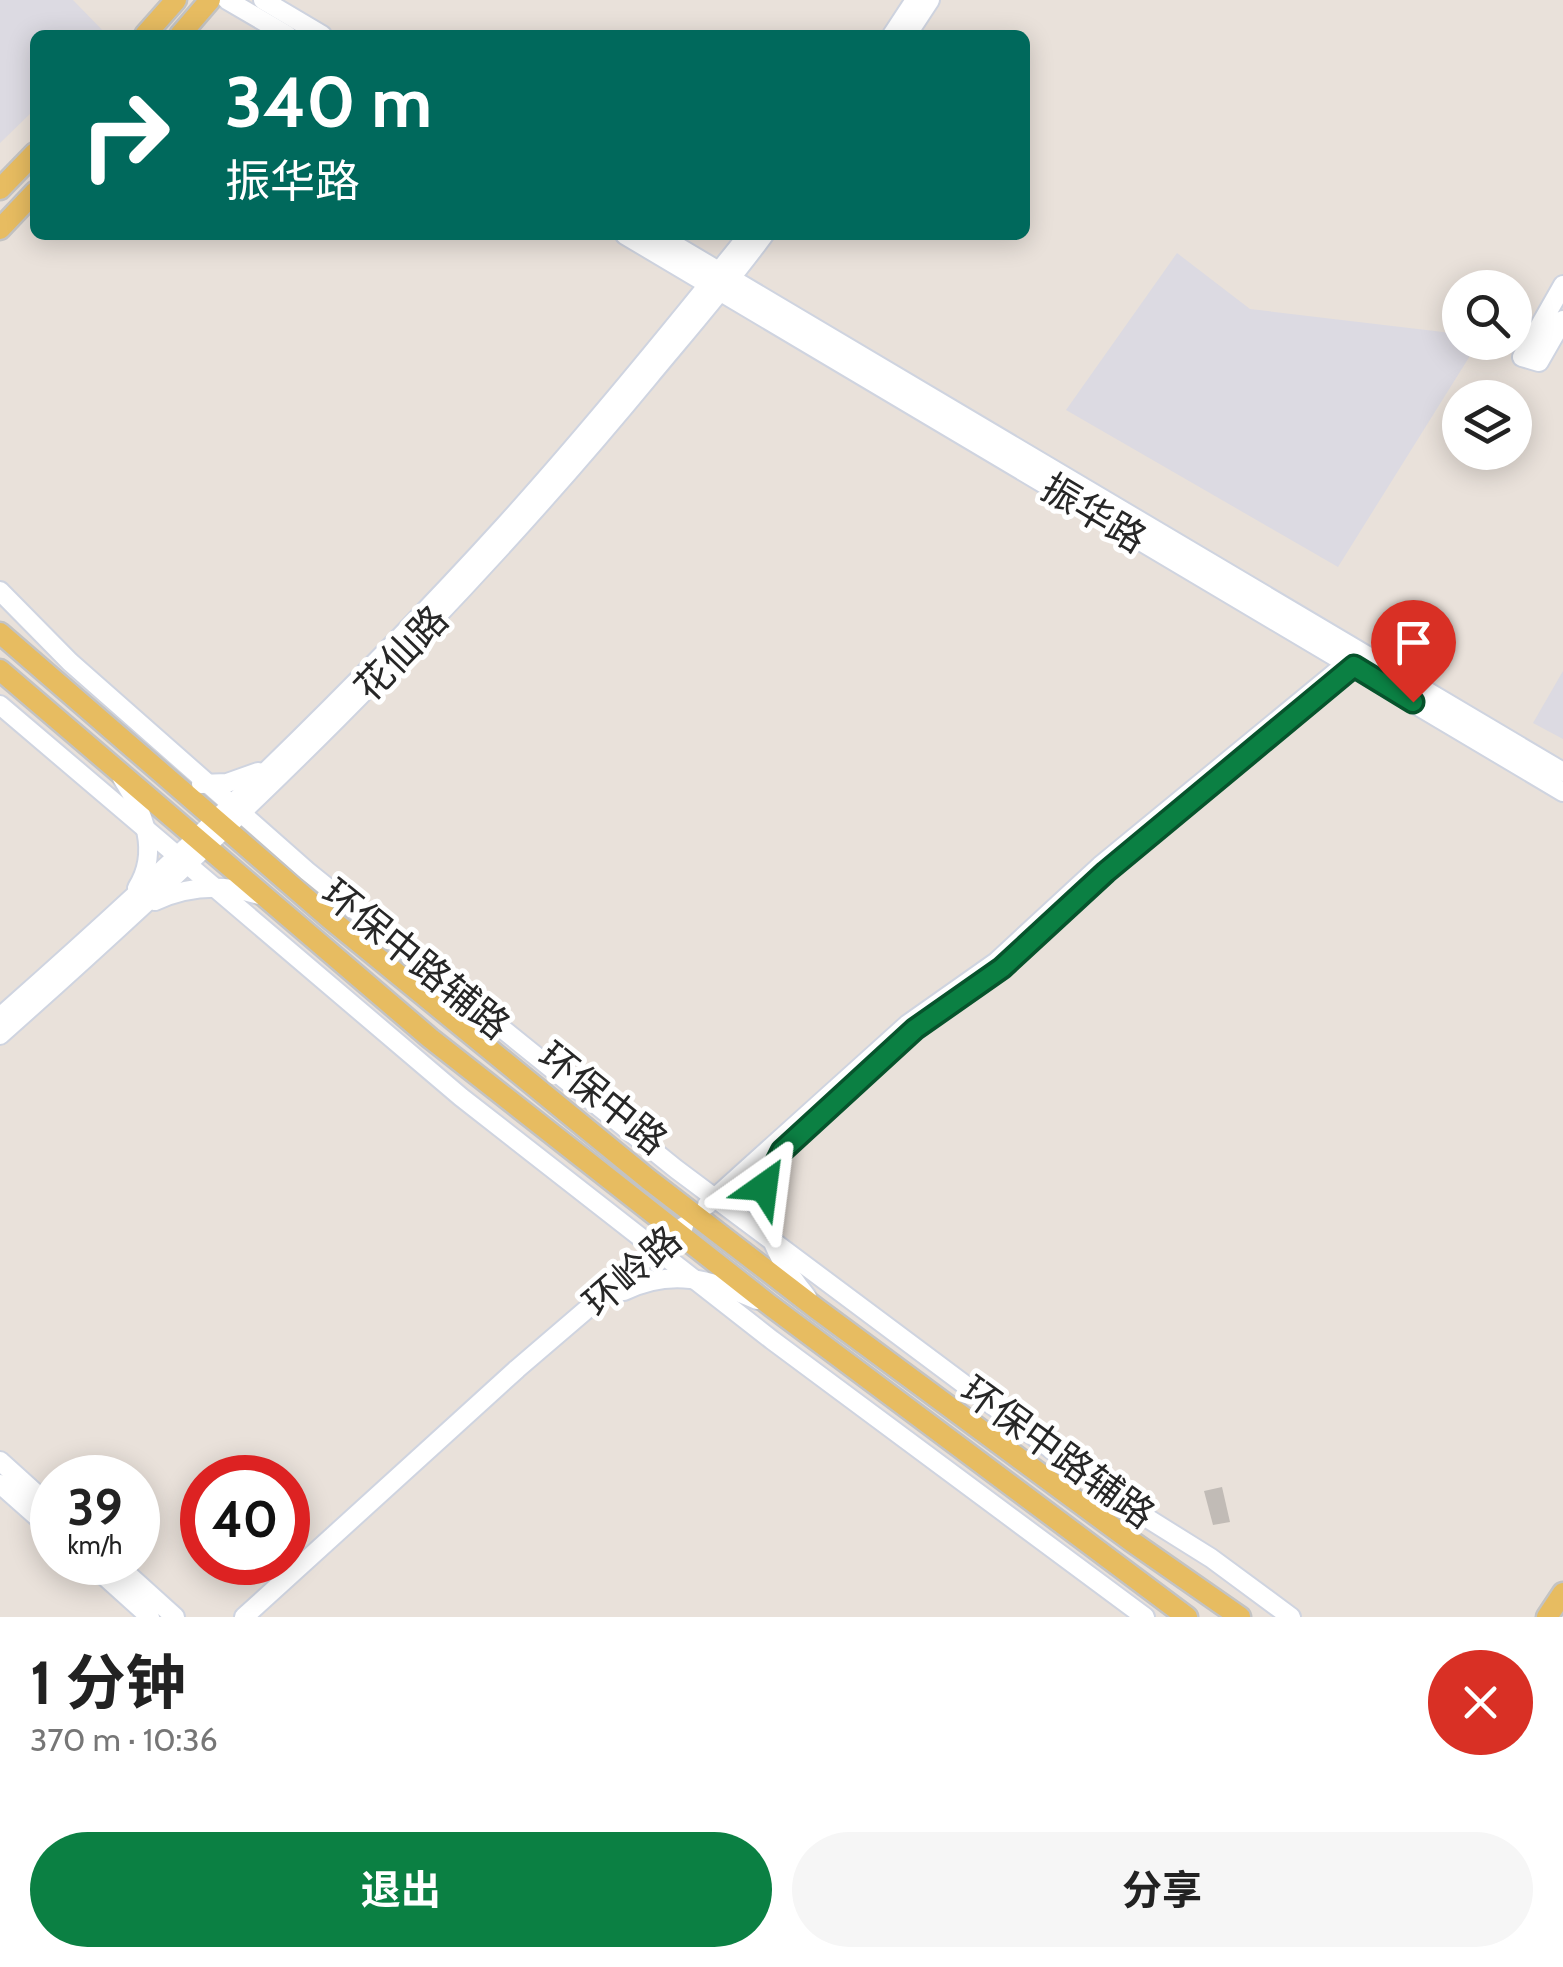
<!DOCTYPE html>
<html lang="zh">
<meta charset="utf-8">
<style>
:root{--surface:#fff;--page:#f6f6f6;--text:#222;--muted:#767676;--accent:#0b8043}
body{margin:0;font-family:Cabin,"Noto Sans SC",sans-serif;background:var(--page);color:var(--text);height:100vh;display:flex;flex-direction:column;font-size:38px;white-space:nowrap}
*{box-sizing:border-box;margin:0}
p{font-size:32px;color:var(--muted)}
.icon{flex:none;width:55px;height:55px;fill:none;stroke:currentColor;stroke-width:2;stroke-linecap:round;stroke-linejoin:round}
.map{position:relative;height:1617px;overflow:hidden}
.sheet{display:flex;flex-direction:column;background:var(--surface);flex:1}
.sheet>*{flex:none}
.top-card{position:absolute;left:30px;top:30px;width:1000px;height:210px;border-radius:15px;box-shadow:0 5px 25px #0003;background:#00695c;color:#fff;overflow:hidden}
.tools{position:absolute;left:1442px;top:270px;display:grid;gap:20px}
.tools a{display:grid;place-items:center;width:90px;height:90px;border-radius:50%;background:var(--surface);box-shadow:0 5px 25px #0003;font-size:50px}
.speed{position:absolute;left:30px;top:1455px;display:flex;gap:20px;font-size:50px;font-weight:700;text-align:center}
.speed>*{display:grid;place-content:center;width:130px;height:130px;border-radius:50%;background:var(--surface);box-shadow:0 5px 25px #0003;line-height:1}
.speed small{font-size:25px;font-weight:400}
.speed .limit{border:15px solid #d22;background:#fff;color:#111}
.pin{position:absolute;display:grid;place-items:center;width:85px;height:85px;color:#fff;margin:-102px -42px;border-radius:50% 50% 50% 0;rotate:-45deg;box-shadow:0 0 10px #0007}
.pin .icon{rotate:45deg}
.me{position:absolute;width:110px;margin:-55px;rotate:31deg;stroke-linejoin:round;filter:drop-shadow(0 0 8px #0008)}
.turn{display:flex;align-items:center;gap:35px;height:210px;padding:0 30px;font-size:45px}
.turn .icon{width:130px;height:130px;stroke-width:2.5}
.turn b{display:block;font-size:70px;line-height:85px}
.round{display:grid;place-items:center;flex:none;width:105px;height:105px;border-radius:52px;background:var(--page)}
.summary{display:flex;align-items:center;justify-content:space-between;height:170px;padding:0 30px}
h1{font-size:60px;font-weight:700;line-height:75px}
.button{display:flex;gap:20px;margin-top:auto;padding:20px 30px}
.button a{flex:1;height:115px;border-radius:60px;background:var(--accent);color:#fff;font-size:40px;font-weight:700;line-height:115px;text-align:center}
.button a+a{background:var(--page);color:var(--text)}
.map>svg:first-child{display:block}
</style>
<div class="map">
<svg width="1563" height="1617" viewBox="0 0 1563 1617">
<rect width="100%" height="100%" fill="#e9e1da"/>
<g fill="#dcdae2">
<path d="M0,0h73l34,35h-72v74l-35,34z"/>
<path d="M1177,253l73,56 210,25v8l18,1 -140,224 -272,-157z"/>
<path d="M1563,671v68l-30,-16z"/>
</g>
<path fill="#c1bbb6" d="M1222,1487l8,35 -17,3 -9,-34z"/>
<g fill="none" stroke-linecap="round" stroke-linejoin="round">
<g stroke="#cfd4e0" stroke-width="22">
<g id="secondary">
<path d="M227,0l60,35"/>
<path d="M263,0l59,35"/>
<path d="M892,35l23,-35"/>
<path d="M907,35l23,-35"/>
<path d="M625,235l938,557"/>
<path d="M658,235l905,537"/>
<path d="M1563,285l-41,72 17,5 24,-42"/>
<path d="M0,591l70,71 237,209 369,298 447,334 88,55 80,59"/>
<path d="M0,705l461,392 311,243 373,277"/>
<path d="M122,778c22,34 38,74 15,110"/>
<path d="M201,784l26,-1 31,-11"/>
<path d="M155,901c33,-15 69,-17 104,-6"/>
<path d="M0,1017c176,-155 347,-318 505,-492 84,-93 164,-191 243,-290"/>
<path d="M0,1035c231,-205 453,-420 649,-658 39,-47 79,-93 115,-142"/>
<path d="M782,1151c-35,51 -11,102 25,146"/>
<path d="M707,1205l201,-181 88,-62 104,-96 247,-203"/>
<path d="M624,1291c47,-23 86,-12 133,9"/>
<path d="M0,1461l52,47"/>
<path d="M0,1484l52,46"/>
<path d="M89,1562l61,55"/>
<path d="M114,1562l61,55"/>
<path d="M244,1617l273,-248 167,-143"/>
</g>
</g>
<g stroke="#c3c3c3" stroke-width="25">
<g id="primary">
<path d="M145,35l31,-35"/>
<path d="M180,35l30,-35"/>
<path d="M0,189l35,-36"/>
<path d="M0,229l35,-37"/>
<path d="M0,633l329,285 319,261 169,130 314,232 109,76"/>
<path d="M0,670l430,368 341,268 416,311"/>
<path d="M1547,1617l16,-24"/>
</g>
</g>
<use href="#secondary" stroke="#fff" stroke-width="18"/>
<use href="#primary" stroke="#e7bc61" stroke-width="20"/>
</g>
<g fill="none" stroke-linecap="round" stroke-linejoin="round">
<g stroke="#07532c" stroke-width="25">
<path id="route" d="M764,1187l18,-36 133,-122 87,-61 104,-96 248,-206 59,36"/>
</g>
<use href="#route" stroke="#0b8043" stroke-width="18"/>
</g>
<g text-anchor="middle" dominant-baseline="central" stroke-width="10" stroke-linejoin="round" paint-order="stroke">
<g font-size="38" fill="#272727" stroke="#fff">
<text transform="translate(1094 513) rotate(31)">振华路</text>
<text transform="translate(401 653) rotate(-46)">花仙路</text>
<text transform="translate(416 959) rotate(39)">环保中路辅路</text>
<text transform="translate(603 1098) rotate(39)">环保中路</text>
<text transform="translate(632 1271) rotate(-41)">环岭路</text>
<text transform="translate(1058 1452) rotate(36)">环保中路辅路</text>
</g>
</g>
</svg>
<div class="tools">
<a><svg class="icon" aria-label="search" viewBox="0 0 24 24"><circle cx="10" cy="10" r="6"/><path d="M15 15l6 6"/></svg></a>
<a><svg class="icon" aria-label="layers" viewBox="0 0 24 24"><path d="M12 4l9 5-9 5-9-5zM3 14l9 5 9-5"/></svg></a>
</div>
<div class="speed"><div>39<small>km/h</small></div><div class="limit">40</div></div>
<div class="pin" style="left:1413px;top:702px;background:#d93025"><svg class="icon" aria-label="arrive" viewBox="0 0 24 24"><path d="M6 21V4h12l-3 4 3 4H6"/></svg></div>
<svg class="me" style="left:764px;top:1187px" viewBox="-20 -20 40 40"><path d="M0-17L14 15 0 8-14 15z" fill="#0b8043" stroke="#fff" stroke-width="4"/></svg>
<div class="top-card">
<div class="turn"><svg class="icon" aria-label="right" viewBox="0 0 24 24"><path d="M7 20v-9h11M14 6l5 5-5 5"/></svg><div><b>340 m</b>振华路</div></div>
</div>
</div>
<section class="sheet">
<div class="summary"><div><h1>1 分钟</h1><p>370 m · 10:36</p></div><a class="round" style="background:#d93025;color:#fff"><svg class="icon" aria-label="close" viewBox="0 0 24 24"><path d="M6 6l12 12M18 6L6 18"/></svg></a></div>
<div class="button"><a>退出</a><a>分享</a></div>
</section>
